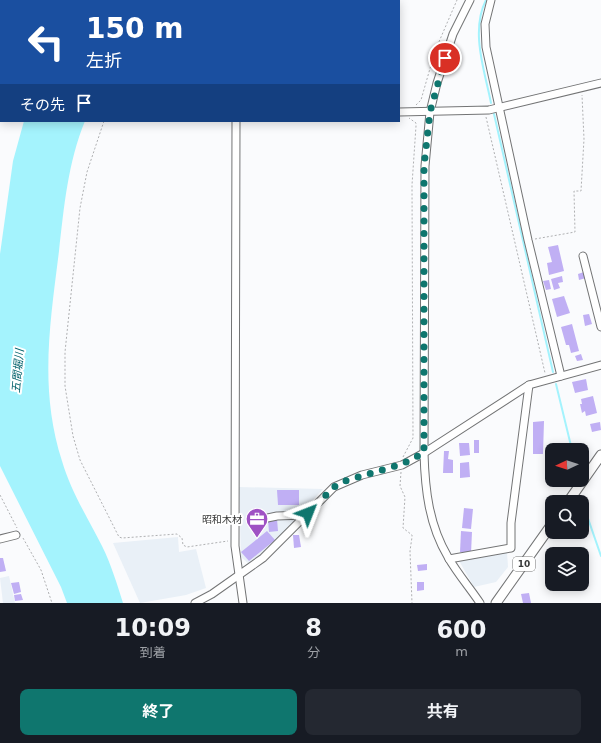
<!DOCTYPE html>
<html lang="ja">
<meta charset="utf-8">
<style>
:root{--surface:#171b24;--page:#242831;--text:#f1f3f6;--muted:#9ea1a6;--accent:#0f766e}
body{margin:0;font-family:"DejaVu Sans","Noto Sans JP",sans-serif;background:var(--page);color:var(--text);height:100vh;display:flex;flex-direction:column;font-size:15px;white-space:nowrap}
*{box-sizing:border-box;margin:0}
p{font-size:13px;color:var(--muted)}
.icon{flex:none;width:22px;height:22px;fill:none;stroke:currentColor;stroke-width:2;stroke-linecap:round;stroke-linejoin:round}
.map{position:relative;height:603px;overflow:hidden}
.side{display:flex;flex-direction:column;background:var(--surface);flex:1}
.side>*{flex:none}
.hud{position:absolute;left:0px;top:0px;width:400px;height:122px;box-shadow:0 2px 10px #0003;background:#1a4fa0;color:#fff;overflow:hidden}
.needle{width:26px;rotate:266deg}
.buttons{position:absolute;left:545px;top:443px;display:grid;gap:8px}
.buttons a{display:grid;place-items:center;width:44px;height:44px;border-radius:8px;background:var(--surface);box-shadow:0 2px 10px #0003;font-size:20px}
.pin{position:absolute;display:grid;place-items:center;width:34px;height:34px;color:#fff;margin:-17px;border:2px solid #fff;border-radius:50%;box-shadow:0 1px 4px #0007}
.me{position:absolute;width:44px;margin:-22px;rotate:45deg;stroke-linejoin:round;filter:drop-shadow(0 0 3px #0008)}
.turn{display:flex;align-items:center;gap:14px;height:84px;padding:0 20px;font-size:18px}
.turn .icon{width:52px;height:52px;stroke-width:2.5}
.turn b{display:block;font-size:28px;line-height:34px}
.then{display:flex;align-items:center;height:38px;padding:0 20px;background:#0003;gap:8px;font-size:15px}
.eta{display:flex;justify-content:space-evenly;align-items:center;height:68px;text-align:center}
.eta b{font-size:24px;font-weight:700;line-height:28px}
.cta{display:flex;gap:8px;margin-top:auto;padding:8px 20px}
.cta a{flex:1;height:46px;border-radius:8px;background:var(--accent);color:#fff;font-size:16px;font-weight:700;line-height:46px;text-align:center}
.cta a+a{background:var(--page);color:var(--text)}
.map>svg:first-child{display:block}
</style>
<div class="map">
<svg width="601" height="603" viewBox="0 0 601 603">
<rect width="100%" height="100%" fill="#fafbfd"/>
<g fill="#e9f0f7">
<path d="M0,0h67l-66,1v88z"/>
<path d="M239,487l84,2 -46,50 -28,25 -8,-7z"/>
<path d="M178,537l1,15 17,-3 10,39 -20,7 -46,8 -27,-60z"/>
<path d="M507,552l1,15 -12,15 -22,5 -16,-28z"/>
<path d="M9,576l6,27h-12l-3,-25z"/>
</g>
<path fill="#a4f3fd" d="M24,121h61c-17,41 -21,86 -26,130 -9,73 -20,138 3,210 9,31 26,57 40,85 9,18 15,38 21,57h-56l-6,-16 -61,-121v-212l13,-93z"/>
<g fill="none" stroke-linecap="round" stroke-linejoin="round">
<g stroke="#a4f3fd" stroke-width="2">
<path d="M486,0c-16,31 -1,72 5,103"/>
<path d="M494,114l59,258"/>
<path d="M556,384l16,66"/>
<path d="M583,504l18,52"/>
</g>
</g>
<g fill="#c0aff4">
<path d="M558,245l6,26 -15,4 -2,-12 5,-1 -4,-15z"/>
<path d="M584,272l2,6 -7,2 -1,-6z"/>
<path d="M562,276l1,6 -5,1 2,5 -6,2 -3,-11z"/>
<path d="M549,280l2,9 -5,1 -3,-9z"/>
<path d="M564,296l6,17 -13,4 -5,-18z"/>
<path d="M589,314l3,10 -7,2 -2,-11z"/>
<path d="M572,324l7,27 -8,2 -2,-8h-3l-5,-18z"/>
<path d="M581,354l2,6 -6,1 -2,-5z"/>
<path d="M586,379l2,11 -13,3 -3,-11z"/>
<path d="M593,396l4,17 -11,3 -1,-5 -3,2 -2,-9h2l-1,-5z"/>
<path d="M544,421l-1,33h-10v-32z"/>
<path d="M600,422l1,8 -9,2 -2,-8z"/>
<rect x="474" y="440" width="5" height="13"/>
<path d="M459,443h10l1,12 -10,1z"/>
<path d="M444,451h5l-1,8 5,1v13h-10z"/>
<path d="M469,462l1,15 -10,1v-15z"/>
<path d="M277,490h22v15h-21z"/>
<path d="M464,508l9,1 -2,20 -9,-1z"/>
<path d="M277,519l1,12 -9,1 -1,-12z"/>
<path d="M267,531l8,9 -26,21 -8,-9z"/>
<path d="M461,531l11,1 -1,21 -11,-1z"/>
<path d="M293,535h6l2,12 -7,1z"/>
<path d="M0,558h3l3,13 -6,1z"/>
<path d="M427,564v6l-9,1 -1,-6z"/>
<path d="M19,582l2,10 -7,2 -3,-11z"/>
<path d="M417,582h7v8l-7,1z"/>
<path d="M529,593l2,10h-8l-2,-9z"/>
<path d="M21,594l2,6 -8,1 -1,-6z"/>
</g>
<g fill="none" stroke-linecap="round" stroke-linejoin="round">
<g stroke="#737475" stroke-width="9">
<g id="minor">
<path d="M470,0l-17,34 -16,49 -7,29 -5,54 -1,287c1,37 5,72 24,104 9,16 22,31 32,46"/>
<path d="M491,0l-6,24 1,23 42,193 33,136"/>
<path d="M293,1l1,-1"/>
<path d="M0,94h1"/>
<path d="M399,112l90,-2 112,-27"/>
<path d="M236,121l-1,425 8,57"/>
<path d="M583,256l18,71"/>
<path d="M253,521l24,-5 28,-1"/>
<path d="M0,539l16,-4"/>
<path d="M449,559l62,-11v-25l18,-138"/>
<path d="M195,603l17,-9 51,-36 71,-71 28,-12 40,-10 22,-12 105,-68 72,-20"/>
</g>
</g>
<g stroke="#737475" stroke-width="11">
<g id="major">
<path d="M568,502l33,-47"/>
<path d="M496,603l56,-79"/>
</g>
</g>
<g stroke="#afb0b2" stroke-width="1" stroke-dasharray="2 2" stroke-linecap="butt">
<path d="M416,105l5,-5 14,-49 22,-51"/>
<path d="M486,117l59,256"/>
<path d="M104,121l-17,51 -7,36 -15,144v34l8,50 7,24 39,77 3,1 55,-4 5,4 1,7 4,2 41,-6"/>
<path d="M535,239l40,-7 -1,-41h7l3,-52 -2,-44"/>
<path d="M403,457l10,-19 -1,-253 4,-59v-3l-7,-5"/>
<path d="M401,472l-1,14 5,11 -2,31 9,7v2l-2,14 2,52"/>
<path d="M0,495l17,33"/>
<path d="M23,538l18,32 11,33"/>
</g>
<use href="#minor" stroke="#fff" stroke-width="7"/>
<use href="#major" stroke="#fff" stroke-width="9"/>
</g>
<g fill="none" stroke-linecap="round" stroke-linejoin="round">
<path stroke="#0f766e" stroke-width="7" stroke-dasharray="0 12.6" d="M308,513l26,-26 11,-6 57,-17 22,-11v-287l6,-54 15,-54"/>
</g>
<defs>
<g id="office-pin" transform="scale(1.15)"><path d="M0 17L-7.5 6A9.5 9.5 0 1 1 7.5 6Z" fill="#9f52c4" stroke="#fff"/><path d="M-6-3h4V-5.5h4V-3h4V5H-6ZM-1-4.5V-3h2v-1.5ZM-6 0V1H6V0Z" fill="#fff"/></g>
</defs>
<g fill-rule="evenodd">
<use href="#office-pin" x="257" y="519"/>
</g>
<g text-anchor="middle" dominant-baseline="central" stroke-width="4" stroke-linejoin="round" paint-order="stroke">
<rect fill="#fff" stroke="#747575" stroke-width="1" x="513" y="557" width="22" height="14" rx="3"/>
<g font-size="9" font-weight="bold" fill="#393a3a">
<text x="524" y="564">10</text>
</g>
<g font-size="10" fill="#393a3a" stroke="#fff" text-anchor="end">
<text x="242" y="519">昭和木材</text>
</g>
<g font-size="11" font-style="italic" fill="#03626b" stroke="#fff">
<text transform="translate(18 371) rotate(-85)">五間堀川</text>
</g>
</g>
</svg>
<div class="buttons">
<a><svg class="needle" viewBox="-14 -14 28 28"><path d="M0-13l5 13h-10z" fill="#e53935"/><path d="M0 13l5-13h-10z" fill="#9ea1a6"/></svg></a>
<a><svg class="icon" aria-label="search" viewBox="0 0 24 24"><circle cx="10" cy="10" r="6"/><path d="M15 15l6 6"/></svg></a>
<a><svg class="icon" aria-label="layers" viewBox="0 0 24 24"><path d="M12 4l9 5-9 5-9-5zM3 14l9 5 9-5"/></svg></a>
</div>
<div class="pin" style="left:445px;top:58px;background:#d93025"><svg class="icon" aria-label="arrive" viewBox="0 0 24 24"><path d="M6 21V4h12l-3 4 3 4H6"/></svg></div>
<svg class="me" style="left:308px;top:513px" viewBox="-20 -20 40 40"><path d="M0-17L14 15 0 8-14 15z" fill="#0f766e" stroke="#fff" stroke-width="4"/></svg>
<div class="hud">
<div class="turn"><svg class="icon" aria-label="left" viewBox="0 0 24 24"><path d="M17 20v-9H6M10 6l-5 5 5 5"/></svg><div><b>150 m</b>左折</div></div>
<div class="then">その先<svg class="icon" aria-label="arrive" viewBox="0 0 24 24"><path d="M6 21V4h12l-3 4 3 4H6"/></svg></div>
</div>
</div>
<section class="side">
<div class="eta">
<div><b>10:09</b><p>到着</p></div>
<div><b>8</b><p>分</p></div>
<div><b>600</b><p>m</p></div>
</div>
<div class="cta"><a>終了</a><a>共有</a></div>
</section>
